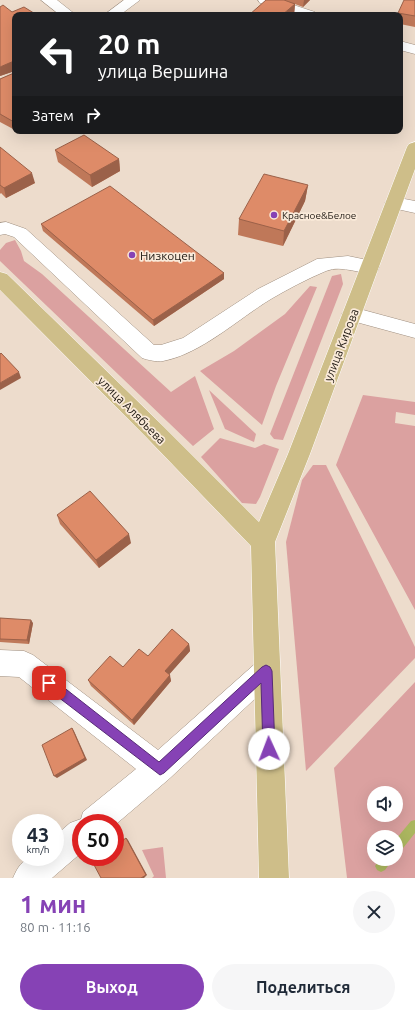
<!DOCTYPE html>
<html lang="ru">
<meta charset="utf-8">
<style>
:root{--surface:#fff;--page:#f6f6f7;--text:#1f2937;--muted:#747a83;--accent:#8642b5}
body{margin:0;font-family:Ubuntu,sans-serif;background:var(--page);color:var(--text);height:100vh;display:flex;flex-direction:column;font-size:15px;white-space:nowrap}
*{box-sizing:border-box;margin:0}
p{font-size:13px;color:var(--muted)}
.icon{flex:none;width:22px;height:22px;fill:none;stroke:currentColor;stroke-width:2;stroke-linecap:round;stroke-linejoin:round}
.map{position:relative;height:878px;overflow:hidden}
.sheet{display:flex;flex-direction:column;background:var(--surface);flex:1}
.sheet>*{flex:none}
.banner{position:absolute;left:12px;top:12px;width:391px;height:122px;border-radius:8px;box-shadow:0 4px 16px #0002;background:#202124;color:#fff;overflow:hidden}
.tools{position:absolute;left:367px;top:786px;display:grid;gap:8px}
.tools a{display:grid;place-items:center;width:36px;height:36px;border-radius:50%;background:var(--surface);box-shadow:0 4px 16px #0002;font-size:20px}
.speed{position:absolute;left:12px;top:814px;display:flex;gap:8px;font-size:20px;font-weight:700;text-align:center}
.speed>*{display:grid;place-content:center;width:52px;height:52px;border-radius:50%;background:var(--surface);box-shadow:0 4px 16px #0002;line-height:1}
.speed small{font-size:10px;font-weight:400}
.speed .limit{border:6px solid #d22;background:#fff;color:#111}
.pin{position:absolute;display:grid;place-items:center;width:34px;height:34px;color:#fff;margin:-17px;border-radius:8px;box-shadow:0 2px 6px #0006}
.me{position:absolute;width:44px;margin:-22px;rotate:358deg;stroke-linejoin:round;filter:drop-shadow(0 0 3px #0008)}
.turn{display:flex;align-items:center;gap:14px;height:84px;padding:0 20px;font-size:18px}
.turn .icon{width:52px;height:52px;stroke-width:2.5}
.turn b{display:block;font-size:28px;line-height:34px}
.then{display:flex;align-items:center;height:38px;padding:0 20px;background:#0003;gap:8px;font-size:15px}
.round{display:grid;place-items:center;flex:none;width:42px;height:42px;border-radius:21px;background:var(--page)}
.headline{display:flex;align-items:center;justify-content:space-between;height:68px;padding:0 20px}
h1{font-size:24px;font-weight:700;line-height:30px;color:var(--accent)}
.cta{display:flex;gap:8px;margin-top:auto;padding:8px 20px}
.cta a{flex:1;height:46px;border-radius:24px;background:var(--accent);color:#fff;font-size:16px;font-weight:700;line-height:46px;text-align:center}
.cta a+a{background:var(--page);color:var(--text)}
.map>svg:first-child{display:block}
</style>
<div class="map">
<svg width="415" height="878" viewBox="0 0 415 878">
<rect width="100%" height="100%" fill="#eddccc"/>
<g fill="#dba1a0" fill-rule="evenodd">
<path d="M15,240l6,11 3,10 18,13 129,118 24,-16 19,53 -21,17 -193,-185v-11l6,-7z"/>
<path d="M341,274l2,10 -60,156 -9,-1 -4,-5 62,-158z"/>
<path d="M310,286l7,1 -41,99 -14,39 -62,-54 34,-20 51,-37z"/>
<path d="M209,390l47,44 -2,8 -29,-13z"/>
<path d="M363,395l52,7v13l-19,-3 -1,11 20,3v184l-79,-145z"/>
<path d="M220,438l35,10 9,-4 15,5 -19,48 -4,7 -14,-1 -41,-46z"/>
<path d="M313,465h13l89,182v11l-109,113 -20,-229 16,-62z"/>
<path d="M415,682v196h-68l-13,-110zM374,793h22v22h-22zM374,837h22v22h-22z"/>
<path d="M163,847l3,31h-14l2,-2 -12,-26z"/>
</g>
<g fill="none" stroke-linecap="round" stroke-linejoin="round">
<g fill="#abb65f" fill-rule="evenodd">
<path d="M415,820v13l-15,19 -4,1v-14l15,-18z"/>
<path d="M380,859h13l-8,11 -4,2 -4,-2 -2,-4z"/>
</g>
<g stroke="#9f8f80" stroke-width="1">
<g id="minor">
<path d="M41,0h16l19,15h-16z"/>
<path d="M124,0h16l-20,15h-16z"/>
<path d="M258,0h20l37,12 2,3h-20l-37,-12z"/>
<path d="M400,41l15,4v9l-15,-4z"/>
<path d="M394,197l21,4v12l-27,-6 -3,-4 3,-4z"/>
<path d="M6,222l20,7 128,116h7l22,-7 75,-49 59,-30 31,-3 29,6 2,5 -2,5c-16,4 -34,-8 -51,-1 -19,8 -38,18 -55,28 -33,20 -70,55 -108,62 -7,1 -15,-1 -21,-3l-128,-121 -9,-3 -5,1v-12z"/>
<path d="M352,307l63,17v14l-70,-19 -3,-5 3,-5z"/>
<path d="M0,650l24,1 9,4 125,95 99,-88 9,-4 9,4 4,9 -4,9 -106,99 -54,46v-2h-34v30l-29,25h-39c10,-24 19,-21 42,-21v-21l15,-13 11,-4 2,-7 53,-43 -117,-92 -19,-1z"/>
</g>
</g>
<g stroke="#fff" stroke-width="1">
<path id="major" d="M415,142v27l-105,285 -35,88 14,336h-30l-8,-332 -104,-108 -147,-148v-18l7,2 156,152 96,96 29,-68 119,-307 2,-3z"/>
</g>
<use href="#minor" fill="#fff" fill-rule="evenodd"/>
<use href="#major" fill="#cebe89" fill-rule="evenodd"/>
</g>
<g fill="#bf7859">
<path d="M266,0h44l-7,7 -8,-3 -1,11z"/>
<path d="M415,0v27l-15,-3v-9h-3l1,-2z"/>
<path d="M15,15v115l-15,-8v-43l14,-6v-2l-14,5z"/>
<path d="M0,147l35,36 -29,15 -5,-5 -1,1z"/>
<path d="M55,150l64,9 1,12 -28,16 -34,-25z"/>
<path d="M308,185l-3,16 -22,45 -45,-11 1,-16z"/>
<path d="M41,224l183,49v6l-70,47 -111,-95z"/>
<path d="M57,515l74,28 -32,25 -39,-44z"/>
<path d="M0,618l33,5 -4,21 -29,-2z"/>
<path d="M189,644l1,7 -21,23 2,7 -37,44 -43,-39 -3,-6 35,-13 25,-11z"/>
</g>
<g fill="#9b6149">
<path d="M304,0h6l-7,7z"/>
<path d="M295,4l-1,11h-12z"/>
<path d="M14,61l1,10 -15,5v-9z"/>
<path d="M119,159l1,12 -28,16 -2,-12z"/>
<path d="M32,173l3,10 -29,15 -2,-10z"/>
<path d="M308,185l-3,16 -22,45 1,-15z"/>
<path d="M224,273v6l-70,47 -1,-6z"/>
<path d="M19,372l2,6 -21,12v-7z"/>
<path d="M129,534l2,9 -32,25 -3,-8z"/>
<path d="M31,620l2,3 -4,21 -2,-4z"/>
<path d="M189,644l1,7 -23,26 -2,-6z"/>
<path d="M170,675l1,6 -37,44 -2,-5z"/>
<path d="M72,728l2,3 13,29 -30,18 -3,-2z"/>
<path d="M126,838l2,2 19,35 -3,3h-3z"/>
</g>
<g fill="#de8b68" stroke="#9b6149">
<path d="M266,0h18l11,4 -13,11h-33z"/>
<path d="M404,0h11v16l-17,-3z"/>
<path d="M3,5l9,7 12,-5 13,8h-22v106l-1,1 -14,-8v-35l14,-6v-12l-14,6v-60z"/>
<path d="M84,135l35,24 -29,16 -35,-25z"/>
<path d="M0,147l32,26 -28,15 -4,-3z"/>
<path d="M264,174l44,11 -24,46 -45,-12z"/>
<path d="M110,186l114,87 -71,47 -112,-96z"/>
<path d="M1,353l18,19 -19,11v-29z"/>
<path d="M90,491l39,43 -33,26 -39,-45z"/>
<path d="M0,618l31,2 -4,20 -27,-1z"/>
<path d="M172,629l17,15 -24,27 5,4 -38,45 -44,-40 22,-24 13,11 16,-18 9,7z"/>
<path d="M72,728l13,30 -31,18 -12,-31z"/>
<path d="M126,838l20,37 -5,3h-40l-8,-15 8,-6h14v-11z"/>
</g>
<path fill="#8642b5" stroke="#572b76" d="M266,665l4,2 2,4 3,78 -2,4 -4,2 -4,-2 -2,-4 -2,-66 -97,90 -4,2 -115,-88 -2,-4 2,-4 4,-2 4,2 106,83 103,-95z"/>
<g fill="#8642b5" stroke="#faead9" stroke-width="1.5">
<circle cx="274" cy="215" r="4"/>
<circle cx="132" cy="255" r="4"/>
</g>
<g text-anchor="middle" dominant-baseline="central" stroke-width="3.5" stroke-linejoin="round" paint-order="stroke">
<g font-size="10" fill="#1e1812" stroke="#faead9" text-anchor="start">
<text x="282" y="215">Красное&amp;Белое</text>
</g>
<g font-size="12" fill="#1e1812" stroke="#faead9" text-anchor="start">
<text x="140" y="255">Низкоцен</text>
</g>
<g font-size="12" fill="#1e1812" stroke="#faead9">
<text transform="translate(341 345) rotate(-69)">улица Кирова</text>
<text transform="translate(132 410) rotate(45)">улица Алябьева</text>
</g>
</g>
</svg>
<div class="tools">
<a><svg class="icon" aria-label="sound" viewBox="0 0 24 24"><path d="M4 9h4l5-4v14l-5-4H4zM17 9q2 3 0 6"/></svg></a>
<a><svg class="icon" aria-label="layers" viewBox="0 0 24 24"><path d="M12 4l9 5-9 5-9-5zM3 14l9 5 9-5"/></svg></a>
</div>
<div class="speed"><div>43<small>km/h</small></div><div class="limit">50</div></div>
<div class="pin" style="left:49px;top:683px;background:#d93025"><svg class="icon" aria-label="arrive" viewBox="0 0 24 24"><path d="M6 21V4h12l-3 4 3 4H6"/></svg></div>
<svg class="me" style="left:269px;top:749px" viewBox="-20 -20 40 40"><circle r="19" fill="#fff"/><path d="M0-13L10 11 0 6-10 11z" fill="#8642b5"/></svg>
<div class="banner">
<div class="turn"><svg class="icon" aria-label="left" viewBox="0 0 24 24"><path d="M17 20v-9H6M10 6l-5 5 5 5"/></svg><div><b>20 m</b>улица Вершина</div></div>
<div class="then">Затем<svg class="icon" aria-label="right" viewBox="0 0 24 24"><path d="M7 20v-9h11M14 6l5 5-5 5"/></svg></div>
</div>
</div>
<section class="sheet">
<div class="headline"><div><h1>1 мин</h1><p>80 m · 11:16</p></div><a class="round"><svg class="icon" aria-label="close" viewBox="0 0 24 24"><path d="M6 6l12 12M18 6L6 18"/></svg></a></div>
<div class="cta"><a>Выход</a><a>Поделиться</a></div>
</section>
